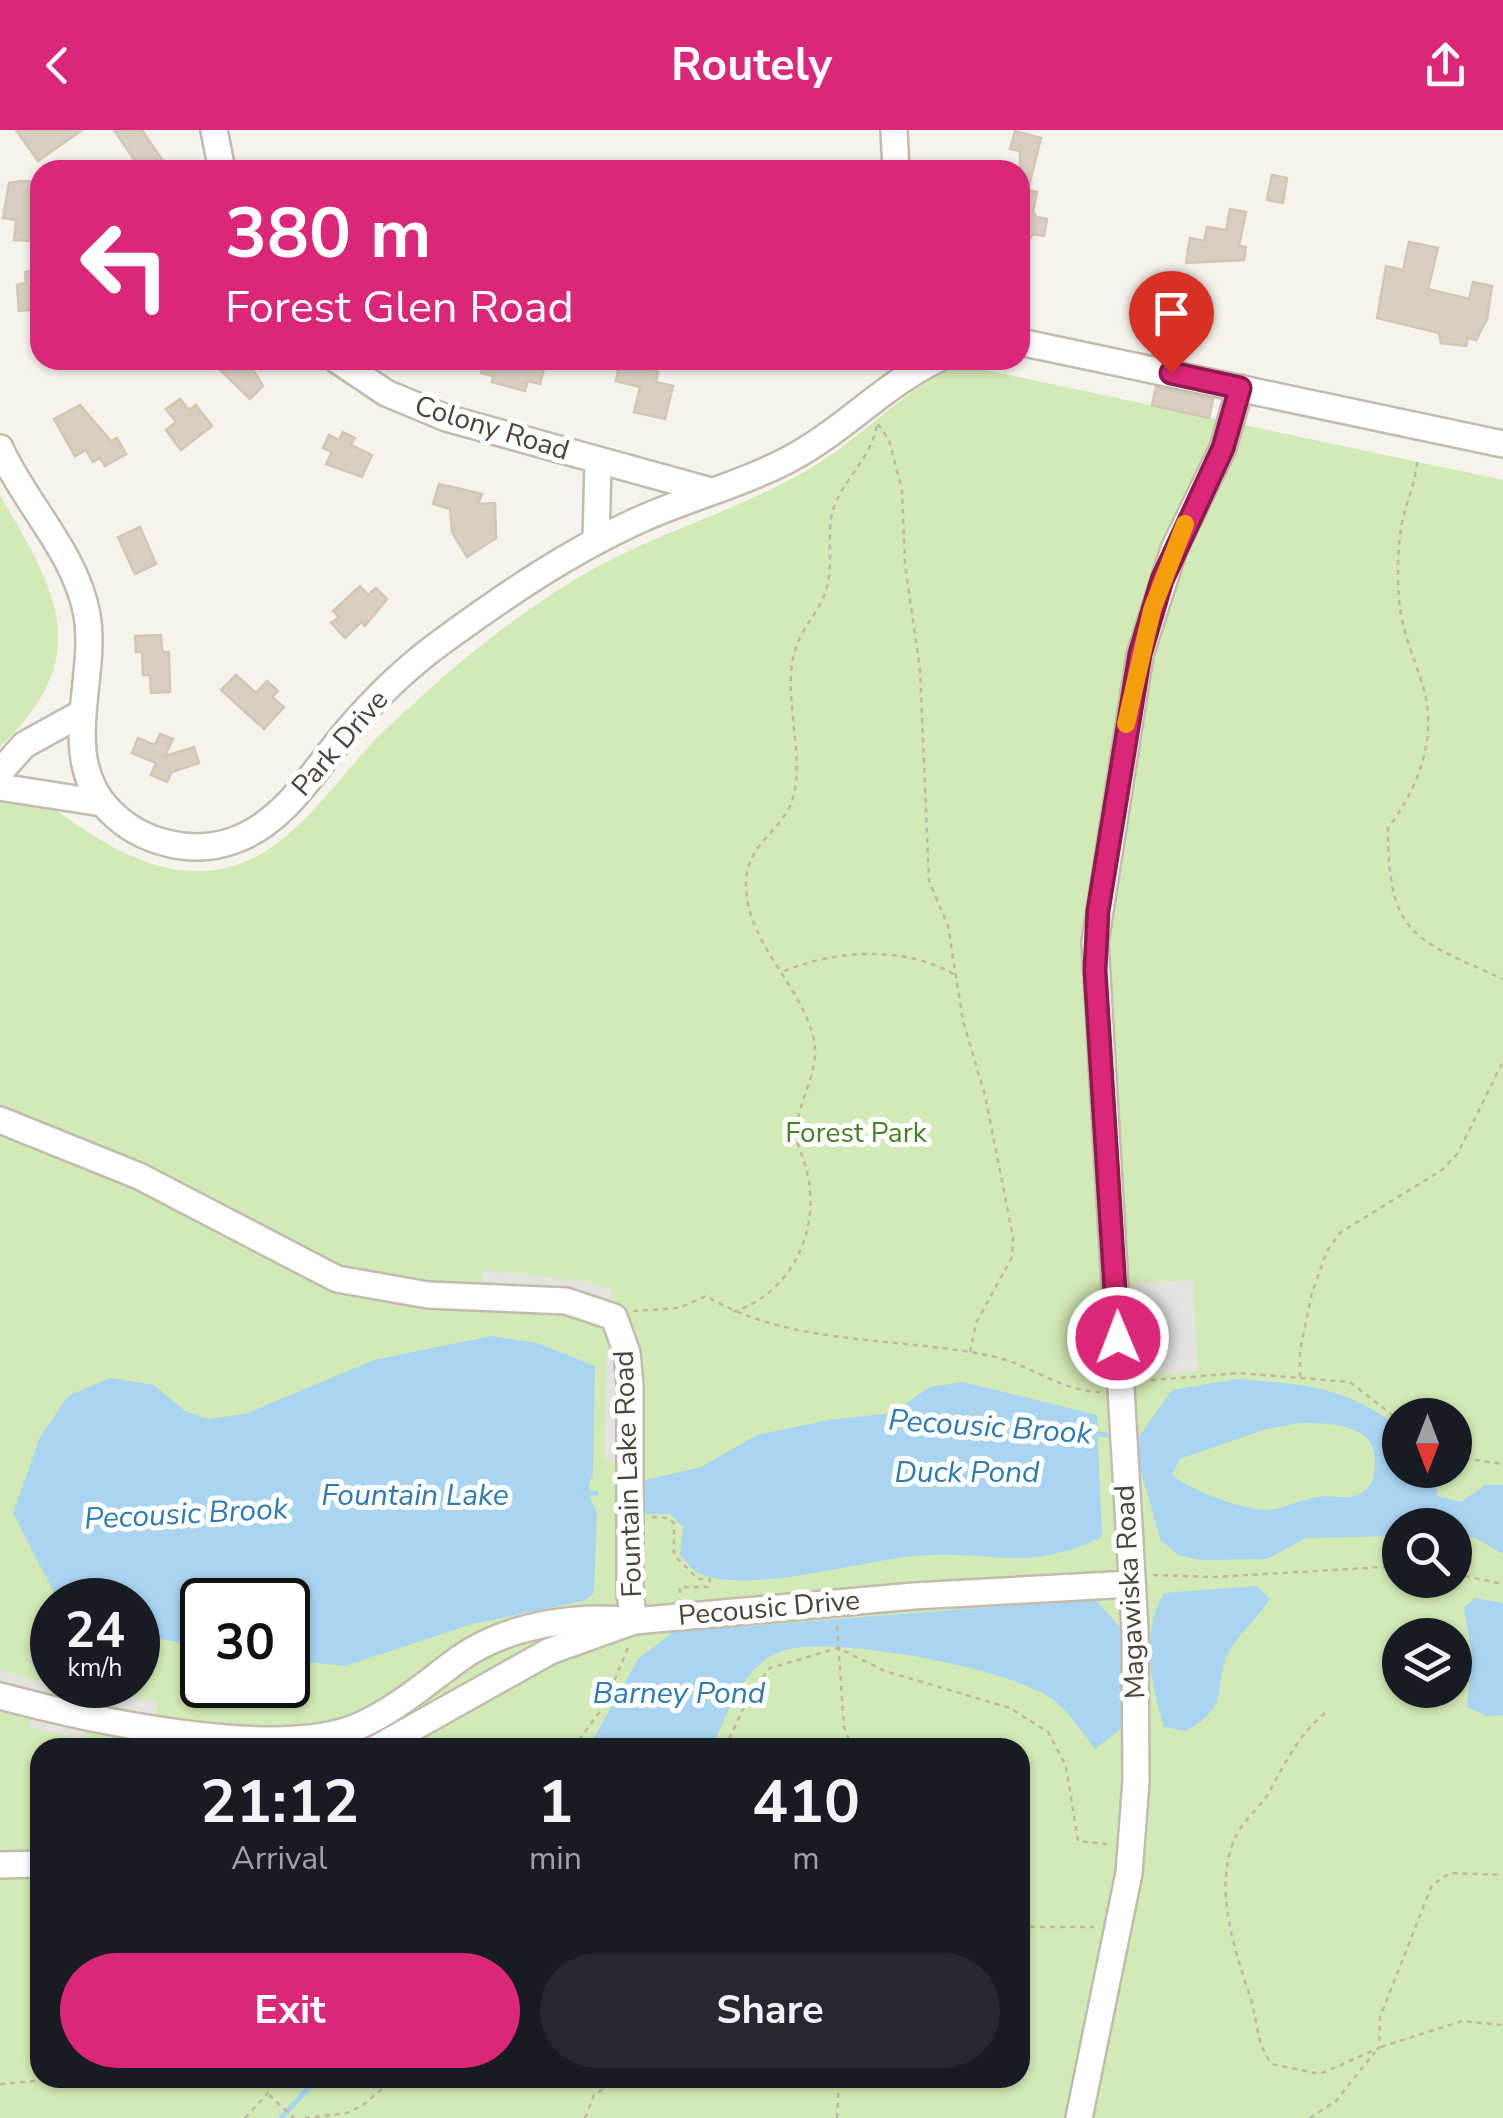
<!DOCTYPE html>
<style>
:root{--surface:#171b24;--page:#242831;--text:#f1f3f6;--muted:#9ea1a6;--accent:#db2777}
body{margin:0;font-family:"Nunito Sans",sans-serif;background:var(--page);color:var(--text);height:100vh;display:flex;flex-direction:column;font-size:38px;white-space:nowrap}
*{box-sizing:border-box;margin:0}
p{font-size:32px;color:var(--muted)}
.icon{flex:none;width:55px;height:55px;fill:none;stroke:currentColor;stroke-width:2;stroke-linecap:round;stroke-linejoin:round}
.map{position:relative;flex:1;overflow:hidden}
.panel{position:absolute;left:30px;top:1608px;width:1000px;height:350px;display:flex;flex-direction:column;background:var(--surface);border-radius:30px;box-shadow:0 2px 8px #0004}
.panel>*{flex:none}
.hud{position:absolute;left:30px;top:30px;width:1000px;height:210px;border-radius:30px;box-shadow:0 2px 8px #0004;background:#db2777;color:#fff;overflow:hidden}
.needle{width:65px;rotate:180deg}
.controls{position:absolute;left:1382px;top:1268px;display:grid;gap:20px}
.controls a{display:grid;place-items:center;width:90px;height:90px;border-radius:50%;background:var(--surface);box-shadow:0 2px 8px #0004;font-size:50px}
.speed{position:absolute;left:30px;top:1448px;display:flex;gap:20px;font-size:50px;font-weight:700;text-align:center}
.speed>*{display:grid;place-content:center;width:130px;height:130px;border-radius:50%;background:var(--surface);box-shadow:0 2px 8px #0004;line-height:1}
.speed small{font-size:25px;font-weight:400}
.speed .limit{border:5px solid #111;border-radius:15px;background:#fff;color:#111}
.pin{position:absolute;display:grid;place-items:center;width:85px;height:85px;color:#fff;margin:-102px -42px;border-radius:50% 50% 50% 0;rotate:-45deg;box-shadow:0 0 10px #0007}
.pin .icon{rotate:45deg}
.me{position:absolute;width:110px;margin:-55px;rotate:359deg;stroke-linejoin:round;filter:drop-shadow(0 0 8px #0008)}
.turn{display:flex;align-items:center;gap:35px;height:210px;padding:0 30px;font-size:45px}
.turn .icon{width:130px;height:130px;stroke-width:2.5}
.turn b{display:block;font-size:70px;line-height:85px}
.eta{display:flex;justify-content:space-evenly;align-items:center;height:170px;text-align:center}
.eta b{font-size:60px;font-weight:700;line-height:70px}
.primary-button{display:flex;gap:20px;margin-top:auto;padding:20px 30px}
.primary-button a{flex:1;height:115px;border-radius:60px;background:var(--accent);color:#fff;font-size:40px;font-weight:700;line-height:115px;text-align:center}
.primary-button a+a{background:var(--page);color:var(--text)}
header{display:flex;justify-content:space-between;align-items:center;height:130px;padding:0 30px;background:var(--accent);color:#fff;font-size:45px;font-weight:700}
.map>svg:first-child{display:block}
</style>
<header><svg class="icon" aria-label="back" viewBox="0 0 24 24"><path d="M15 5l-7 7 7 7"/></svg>Routely<svg class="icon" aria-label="share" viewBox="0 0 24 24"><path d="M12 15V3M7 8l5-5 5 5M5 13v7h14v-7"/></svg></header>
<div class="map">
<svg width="1503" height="1988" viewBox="0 0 1503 1988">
<rect width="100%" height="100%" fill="#f6f3ec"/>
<g fill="#d2eab5" fill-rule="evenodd">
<path d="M957,234l546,116v1638h-1503v-1348c65,43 137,115 222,99 70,-14 111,-88 159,-135 65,-62 136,-123 216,-167 66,-36 141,-57 207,-95 55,-31 97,-80 153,-108zM1400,1285h55v55h-55zM1400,1395h55v55h-55zM52,1470h86v85h-86zM202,1470h86v85h-86zM1400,1505h55v55h-55zM40,1618h980v330h-980z"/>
<path d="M0,365c57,98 96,160 0,252z"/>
</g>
<g fill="#e5e3e0">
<path d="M483,1140l100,11 26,6 7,16 -66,-11 -69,-3z"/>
<path d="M1193,1150l5,92 -61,3 -4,-92z"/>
<path d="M606,1219l16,7v110l-17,-8z"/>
<path d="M0,1540l52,15 106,16 -6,34 -66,-9 -4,13 -53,-11 3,-15 -32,-18z"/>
</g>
<g fill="#a9d4f2" fill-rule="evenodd">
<path d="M491,1206l46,7 58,23 -2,108c-7,14 -5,24 4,37l-3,82 -10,8 -112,23 -127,42 -57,-6v-60h-86v48l-64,-15v-33h-80l-45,-87 27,-76 28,-41 42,-18 44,7 31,26 23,8 37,-5 129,-54z"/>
<path d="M1237,1249c72,6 102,6 163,48v43h33l5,26 23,6 24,-17h18v69l-29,-17 -19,-1v-11h-55v11l-94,2 -39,21 -67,1 -22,-5 -17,-14 -28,-96 39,-55zM1300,1293c30,0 78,0 75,42 -1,11 -2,20 -12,27 -17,10 -28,2 -45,5 -17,2 -36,13 -53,13 -20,0 -80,-21 -93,-36l8,-15 86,-30z"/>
<path d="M963,1252l134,33 5,122c-76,35 -98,15 -172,18 -64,2 -167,39 -228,20 -8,-2 -16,-14 -22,-20l3,-28 -13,-13h-26l-2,-33 59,-14 56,-32 72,-15 63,-7 38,-26z"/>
<path d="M1257,1456l13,13c-11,18 -30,33 -40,51 -20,36 5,54 -44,81l-22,-4c-13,-44 -24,-94 0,-134z"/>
<path d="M1475,1468l28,5v112l-16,1 -20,-9 5,-52 -8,-47z"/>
<path d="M1095,1469l25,28 1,102 -26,20c-12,-15 -24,-35 -39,-47 -38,-33 -226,-68 -274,-51 -40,14 -54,62 -70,96h-123l49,-88 35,-27z"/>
</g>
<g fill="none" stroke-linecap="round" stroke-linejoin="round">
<g stroke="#a9d4f2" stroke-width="5">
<path d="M1094,1304l14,1"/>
<path d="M583,1363h13"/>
<path d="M281,1988l37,-40"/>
</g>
</g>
<g fill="#d8cfc1" stroke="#d3c7b4" stroke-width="2.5">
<path d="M16,0h66l-44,31z"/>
<path d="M114,0h28l27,40h-28z"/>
<path d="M1015,1l26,7 -13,52 9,2 -4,19 3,6 11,2 -3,17 -11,-2 -7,9 -6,-1v-91l-10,-2z"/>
<path d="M1272,45l15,3 -4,25 -16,-3z"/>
<path d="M20,51l19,1 -5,59 -20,-1 2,-20 -13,-2 6,-35z"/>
<path d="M1230,79l16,3 -7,34 7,1 -2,13 -58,3 4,-25 14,3 3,-14 19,3z"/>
<path d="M1409,112l29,6 -10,41 41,10 4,-17 19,4 -5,33 -11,21 -8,-2 -2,8 -25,-3 -2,-10 -62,-15 9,-52 17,4z"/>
<path d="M40,140v39l-21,2 -2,-26 9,-2 -1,-11z"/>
<path d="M210,230h37l16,26 -13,13z"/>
<path d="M485,230h61l-6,24 -12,-3 -3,10 -33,-9 1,-6 -12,-3z"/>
<path d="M620,230h23l-2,8 17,4 -2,10 17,4 -8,33 -31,-7 6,-25 -24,-6z"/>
<path d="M1156,257l57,12 -4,19 -57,-13z"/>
<path d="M180,269l9,11 7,-5 16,21 -31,24 -15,-20 10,-8 -10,-13z"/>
<path d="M80,275l31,36 6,-3 9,16 -21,12 -5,-8 -7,4 -7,-12 -11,6 -21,-37z"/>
<path d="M343,302l12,6 -4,7 21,10 -10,22 -36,-13 6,-12 -9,-4 6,-13 10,5z"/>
<path d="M439,354l43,10 -4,10 17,-1 1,35 -29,19 -15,-25 -2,-23 -17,-5z"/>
<path d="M140,397l16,37 -21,10 -17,-37z"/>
<path d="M360,456l8,9 8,-7 11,11 -22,27 -4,-4 -16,16 -14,-15 8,-6 -6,-6z"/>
<path d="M161,505l1,17h7l1,40 -19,1 -1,-18h-7l-1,-23h-6l-1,-16z"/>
<path d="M236,545l20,18 11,-12 11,10 -6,6 12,10 -20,22 -43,-39z"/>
<path d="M160,604l13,5 -8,17 29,-9 5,16 -27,9 -5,10 -16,-7 5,-12 -24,-10 6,-15 17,7z"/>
</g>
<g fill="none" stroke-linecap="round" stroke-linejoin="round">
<g stroke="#c2bbae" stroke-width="30">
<g id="minor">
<path d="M214,0l8,40"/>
<path d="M894,0l2,40"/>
<path d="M1020,212l483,102"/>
<path d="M337,230l49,33 60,25 265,73"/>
<path d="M0,318c25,56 76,105 87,167 11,64 -30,143 23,196 31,32 83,45 125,29 50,-18 80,-71 112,-109 28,-33 59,-63 93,-88 63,-46 128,-91 199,-123 48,-22 101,-35 147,-59 55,-28 96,-75 150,-101"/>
<path d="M596,411l2,-80"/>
<path d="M0,642l24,-27 58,-32"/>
<path d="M0,657l102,16"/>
<path d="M0,990l139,56 198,103 91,16 138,6 48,16 13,36 3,32v208l4,28c-56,-7 -128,4 -175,38 -33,24 -62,50 -100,67 -82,36 -273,-7 -359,-30"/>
<path d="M377,1618l173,-97 84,-30 280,-25 217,-12"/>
<path d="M0,1735l40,-1"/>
<path d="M1079,1988l50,-245 7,-92 -1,-152 -40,-687 45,-287 34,-106 49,-101 17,-60"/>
</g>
</g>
<g stroke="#c4b79f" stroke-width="2.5" stroke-dasharray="5 5" stroke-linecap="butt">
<path d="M878,294l11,16 13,50 3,74 15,105 9,212 19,45 15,95 22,74 28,142 -1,20 -36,66 -6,30"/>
<path d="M1417,332c-2,24 -12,43 -16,66 -3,22 -4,47 -2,69 1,30 15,60 24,89 15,51 -4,101 -35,142 0,108 26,111 115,151"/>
<path d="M784,841c52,-21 120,-26 171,4"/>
<path d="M633,1181l46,-3 27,-12c86,51 190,40 285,60 39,8 69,35 109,36"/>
<path d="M733,1182c59,-19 88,-82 74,-140 -3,-14 -12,-29 -11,-44 4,-30 24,-58 18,-88 -13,-57 -69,-97 -68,-158 1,-39 37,-51 47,-84 12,-47 -10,-98 1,-144 6,-26 27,-43 33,-67 7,-27 -2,-58 8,-83 12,-29 37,-47 42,-80"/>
<path d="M1300,1247v-26l12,-58 15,-42 14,-19 101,-62 16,-17 45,-92"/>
<path d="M1141,1251l97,-8 112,9 50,39"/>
<path d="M1455,1327l48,7"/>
<path d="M652,1387l16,1 6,5v32l24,24h12l-1,8h-29v6"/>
<path d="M1455,1444l48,10"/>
<path d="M1153,1445l61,2 186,-11"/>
<path d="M837,1496l7,101 7,18 10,3"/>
<path d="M1325,1583c-25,21 -38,46 -53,74 -9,19 -27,30 -36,49 -24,51 -1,114 15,164 7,23 5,44 21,64l48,10 59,-26 1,-31 52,-132 18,-12 53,2"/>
<path d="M573,1618l31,-42 25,-61"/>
<path d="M725,1618l26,-56 19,-24 68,-20 47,23 125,37 38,24 18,34 12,75 29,3"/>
<path d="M1020,1797h74"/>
<path d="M1381,1917l81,-26 41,4"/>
<path d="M0,1954l72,-6"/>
<path d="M269,1965l25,23"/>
<path d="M245,1988l22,-24 6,-16"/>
<path d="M305,1988l42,-5 16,-8 32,-27"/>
<path d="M585,1988l9,-23 26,-17"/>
<path d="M837,1988l2,-40"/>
<path d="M1310,1988l26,-17 39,-49"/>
</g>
<use href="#minor" stroke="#fff" stroke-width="25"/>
</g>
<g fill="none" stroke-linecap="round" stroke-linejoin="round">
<g stroke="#8e194d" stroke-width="25">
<path id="route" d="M1118,1208l-23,-368 3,-59 42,-257 22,-74 61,-132 17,-60 -69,-15"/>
</g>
<use href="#route" stroke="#db2777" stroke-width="18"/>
<path stroke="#f59e0b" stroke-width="18" d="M1126,594l26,-114 33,-86"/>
</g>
<g text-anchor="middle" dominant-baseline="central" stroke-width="10" stroke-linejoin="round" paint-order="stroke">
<g font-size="28" fill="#4b4439" stroke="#fff">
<text transform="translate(492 298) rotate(17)">Colony Road</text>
<text transform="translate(340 613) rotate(-49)">Park Drive</text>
<text transform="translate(628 1344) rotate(-92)">Fountain Lake Road</text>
<text transform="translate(1130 1462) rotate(-93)">Magawiska Road</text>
<text transform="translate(769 1478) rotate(-5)">Pecousic Drive</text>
</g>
<g font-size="28" fill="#4a7f2a" stroke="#fff">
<text x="856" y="1003">Forest Park</text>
</g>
<g font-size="30" font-style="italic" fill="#2e7ab2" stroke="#fff">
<text transform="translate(990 1297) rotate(4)">Pecousic Brook</text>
<text x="967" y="1342">Duck Pond</text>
<text x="415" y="1365">Fountain Lake</text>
<text transform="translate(186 1384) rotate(-3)">Pecousic Brook</text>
<text x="679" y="1563">Barney Pond</text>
</g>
</g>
</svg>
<div class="controls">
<a><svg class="needle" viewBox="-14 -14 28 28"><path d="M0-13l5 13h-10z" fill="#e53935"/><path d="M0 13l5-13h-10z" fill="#9ea1a6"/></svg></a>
<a><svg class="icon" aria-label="search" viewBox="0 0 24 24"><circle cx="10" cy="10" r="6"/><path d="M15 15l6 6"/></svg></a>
<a><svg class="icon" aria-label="layers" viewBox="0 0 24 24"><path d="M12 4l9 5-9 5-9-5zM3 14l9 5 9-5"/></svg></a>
</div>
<div class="speed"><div>24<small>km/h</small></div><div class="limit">30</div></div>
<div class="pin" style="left:1171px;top:243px;background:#d93025"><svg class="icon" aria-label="arrive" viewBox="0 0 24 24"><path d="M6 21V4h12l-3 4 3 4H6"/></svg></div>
<svg class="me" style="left:1118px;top:1208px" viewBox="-20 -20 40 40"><circle r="17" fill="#db2777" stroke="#fff" stroke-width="3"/><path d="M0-11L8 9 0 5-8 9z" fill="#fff"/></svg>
<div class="hud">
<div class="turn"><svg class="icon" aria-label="left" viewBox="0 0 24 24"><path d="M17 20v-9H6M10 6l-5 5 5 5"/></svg><div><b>380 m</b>Forest Glen Road</div></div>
</div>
<section class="panel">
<div class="eta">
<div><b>21:12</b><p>Arrival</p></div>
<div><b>1</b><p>min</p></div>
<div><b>410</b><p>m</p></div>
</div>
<div class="primary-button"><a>Exit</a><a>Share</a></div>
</section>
</div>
